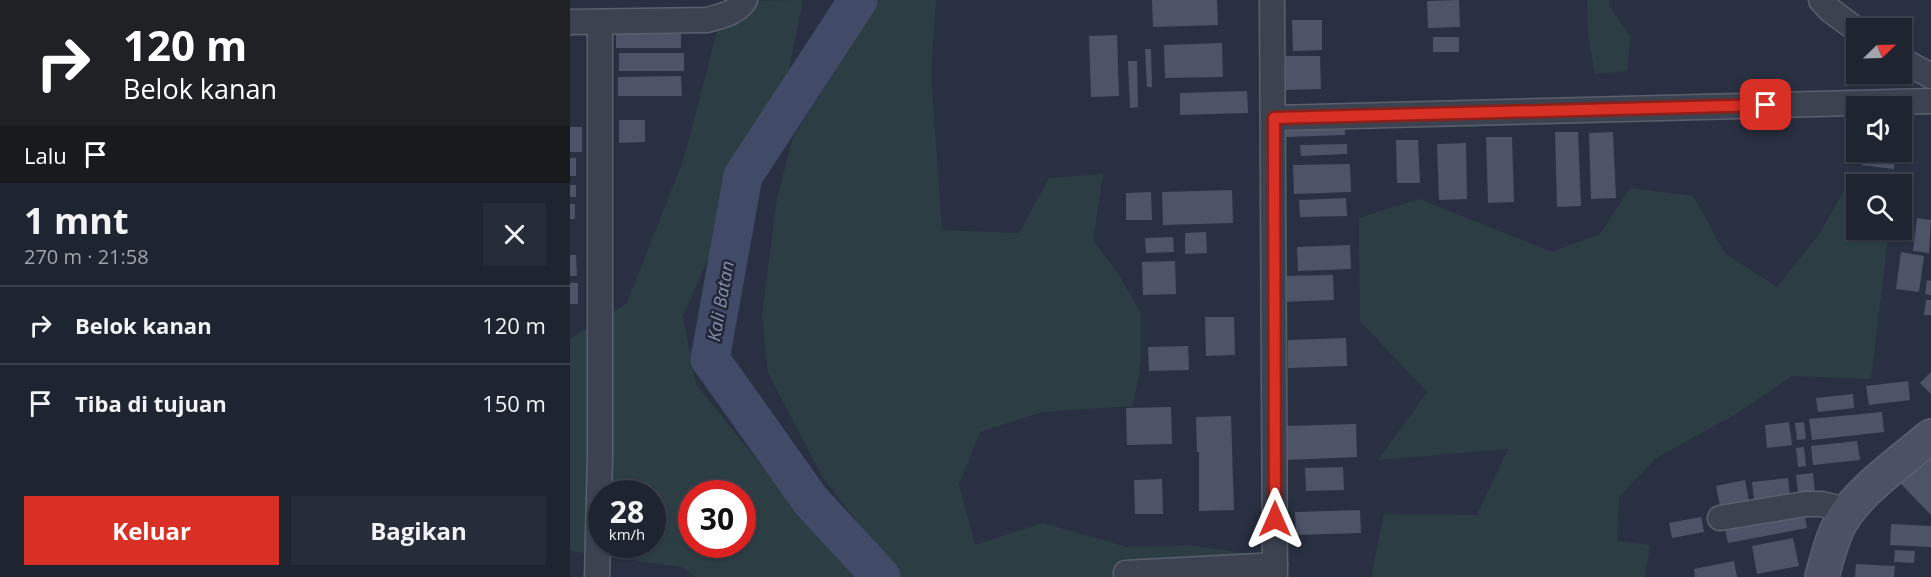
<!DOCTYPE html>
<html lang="id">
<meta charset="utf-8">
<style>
:root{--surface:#1f2431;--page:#272c39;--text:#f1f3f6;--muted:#a1a4ab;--line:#3c414d;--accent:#d93025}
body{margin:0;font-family:"Open Sans",sans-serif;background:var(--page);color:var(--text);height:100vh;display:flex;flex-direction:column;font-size:22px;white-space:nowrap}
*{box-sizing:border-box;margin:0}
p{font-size:20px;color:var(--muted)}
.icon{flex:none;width:33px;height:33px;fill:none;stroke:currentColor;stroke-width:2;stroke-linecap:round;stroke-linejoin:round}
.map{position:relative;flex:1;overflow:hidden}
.panel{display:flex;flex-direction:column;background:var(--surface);width:570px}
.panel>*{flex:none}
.guide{background:#202124;color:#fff;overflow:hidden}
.needle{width:39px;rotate:67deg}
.fabs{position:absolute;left:1276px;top:18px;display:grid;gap:12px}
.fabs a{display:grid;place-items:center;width:66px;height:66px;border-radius:0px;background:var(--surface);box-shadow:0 2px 4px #0004,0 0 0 2px var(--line);font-size:30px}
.speed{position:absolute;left:18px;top:480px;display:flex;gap:12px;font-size:30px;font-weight:700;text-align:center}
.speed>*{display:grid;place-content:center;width:78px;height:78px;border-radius:50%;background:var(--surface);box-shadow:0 2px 4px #0004,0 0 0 2px var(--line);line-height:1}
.speed small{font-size:15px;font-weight:400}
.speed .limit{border:9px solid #d22;background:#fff;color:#111}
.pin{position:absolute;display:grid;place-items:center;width:51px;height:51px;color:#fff;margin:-26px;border-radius:12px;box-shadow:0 3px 9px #0006}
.me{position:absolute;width:66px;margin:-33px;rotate:0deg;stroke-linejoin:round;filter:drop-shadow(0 0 4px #0008)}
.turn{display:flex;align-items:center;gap:21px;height:126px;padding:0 24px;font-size:27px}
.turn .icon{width:78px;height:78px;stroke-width:2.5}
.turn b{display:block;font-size:42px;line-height:51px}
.then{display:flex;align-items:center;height:57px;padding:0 24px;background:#0003;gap:12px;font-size:22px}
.round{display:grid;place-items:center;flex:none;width:63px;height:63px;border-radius:0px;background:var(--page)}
.overview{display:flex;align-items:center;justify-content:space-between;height:102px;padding:0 24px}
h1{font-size:36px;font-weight:700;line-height:45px}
.cta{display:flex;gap:12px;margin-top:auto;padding:12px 24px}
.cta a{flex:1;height:69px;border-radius:0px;background:var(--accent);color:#fff;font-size:24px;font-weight:700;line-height:69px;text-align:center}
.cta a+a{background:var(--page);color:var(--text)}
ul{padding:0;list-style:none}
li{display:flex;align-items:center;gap:18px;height:78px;padding:0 24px;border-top:2px solid var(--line)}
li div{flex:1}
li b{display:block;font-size:22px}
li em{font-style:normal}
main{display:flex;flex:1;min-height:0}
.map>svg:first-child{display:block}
</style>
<main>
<section class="panel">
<div class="guide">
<div class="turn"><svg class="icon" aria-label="right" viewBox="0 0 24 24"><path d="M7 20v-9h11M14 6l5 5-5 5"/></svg><div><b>120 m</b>Belok kanan</div></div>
<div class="then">Lalu<svg class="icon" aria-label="arrive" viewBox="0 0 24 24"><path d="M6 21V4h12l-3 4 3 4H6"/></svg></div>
</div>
<div class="overview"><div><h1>1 mnt</h1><p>270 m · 21:58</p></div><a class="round"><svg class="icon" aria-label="close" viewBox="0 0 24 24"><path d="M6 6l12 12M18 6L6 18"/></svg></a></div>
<ul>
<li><svg class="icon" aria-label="right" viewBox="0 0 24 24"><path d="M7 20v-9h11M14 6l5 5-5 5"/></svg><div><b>Belok kanan</b></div><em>120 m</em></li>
<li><svg class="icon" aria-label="arrive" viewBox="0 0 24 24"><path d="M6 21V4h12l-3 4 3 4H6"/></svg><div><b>Tiba di tujuan</b></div><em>150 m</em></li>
</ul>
<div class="cta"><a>Keluar</a><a>Bagikan</a></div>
</section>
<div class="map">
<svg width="1361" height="577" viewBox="0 0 1361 577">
<rect width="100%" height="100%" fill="#293041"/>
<g fill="#2c3e43" fill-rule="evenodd">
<path d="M233,0l-16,79 -104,237 13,68 84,105 74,88h-159l-14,-10 -111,-16v-212l57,-36 57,-145 41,-157zM32,494h50v50h-50zM122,494h50v50h-50z"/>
<path d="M309,0h57l-5,73 11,157 77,3 30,-55 54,-4 -10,67 24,31 24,41v49l-8,44 -91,6 -62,20 -21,52 16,61 68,-22 84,24 62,-2 61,9 6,23h-357l-77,-101 -54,-103 -6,-58 15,-117 16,-61z"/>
<path d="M1017,0h22v6l22,31 -4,34 -32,3 -7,-39z"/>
<path d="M1277,185l10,1v44h32l-18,149 -79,-3 -56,38 -80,44 -37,39 -2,44 33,4 -5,32h-272l-1,-5 12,-58 93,1 31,-66 -130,11 49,-68 -67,-71 -1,-103 60,-19 133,53 48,-18 30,-46 63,8 32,57 52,34 43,-54z"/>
</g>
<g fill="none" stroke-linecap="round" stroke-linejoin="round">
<path stroke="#414b68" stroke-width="39" d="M288,0l-115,176 -33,183 101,142 70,76"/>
</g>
<g fill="#4e5467">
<path d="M582,0h65l1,25 -65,2z"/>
<path d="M889,0l1,27 -32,1 -1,-27z"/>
<path d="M722,20h30v30l-29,1z"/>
<rect x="46" y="25" width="65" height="23"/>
<path d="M547,35l2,61 -28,1 -2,-61z"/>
<rect x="863" y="37" width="26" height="15"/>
<path d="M652,43l1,34 -58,1 -1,-33z"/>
<path d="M575,49h6l1,38h-5z"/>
<rect x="49" y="53" width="65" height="18"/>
<path d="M715,56h35l1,33 -35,1z"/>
<path d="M558,61h9l1,46 -8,1z"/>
<path d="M111,76l1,20h-64v-19z"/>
<path d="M677,91l1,22 -68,2v-22z"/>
<path d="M49,120h26v22l-26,1z"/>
<path d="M775,123v12l-59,2 -1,-13z"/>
<rect x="0" y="127" width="12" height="25"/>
<path d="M985,132h23l3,74 -24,1z"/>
<path d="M1043,132l3,66 -25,1 -2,-66z"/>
<path d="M916,137h26l2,65 -26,1z"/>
<path d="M826,140h22l2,43h-23z"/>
<path d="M896,143l1,56 -28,1 -2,-56z"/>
<path d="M777,144v10l-46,2 -1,-11z"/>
<path d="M1293,152h33l-2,17 -33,-4z"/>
<rect x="0" y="158" width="6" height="18"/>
<path d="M780,164l1,28 -57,2 -1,-29z"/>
<rect x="0" y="185" width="6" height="12"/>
<path d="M662,190l1,33 -70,2 -1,-33z"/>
<path d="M581,192l1,28h-26v-27z"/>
<path d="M776,198l1,18 -47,1 -1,-17z"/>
<rect x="0" y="204" width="5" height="15"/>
<path d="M1347,218l14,2 -2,33 -16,-2z"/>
<path d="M636,232l1,21 -22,1v-21z"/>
<path d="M603,237l1,15 -28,1 -1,-15z"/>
<path d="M780,245l1,24 -53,2 -1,-24z"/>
<path d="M1331,252l23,4 -5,36 -23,-3z"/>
<path d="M0,255h6l1,21h-7z"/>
<path d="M605,261l1,33 -33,1 -1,-33z"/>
<path d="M763,275l1,25 -53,2 -1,-26z"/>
<path d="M1357,280l4,1v14l-6,-1z"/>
<rect x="0" y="283" width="8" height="21"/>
<path d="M1356,300h5v15h-7z"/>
<path d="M635,317h29l1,38 -29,1z"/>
<path d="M776,338l1,28 -59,2v-28z"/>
<path d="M618,346l1,24 -40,1 -1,-24z"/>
<path d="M1361,372v22l-11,-11z"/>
<path d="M1338,381l2,19 -41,5 -3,-19z"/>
<path d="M1283,394l1,14 -36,4 -2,-14z"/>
<path d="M601,407l1,37 -45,1 -1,-37z"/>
<path d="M1312,412l2,20 -72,8 -3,-21z"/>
<path d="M661,416l3,94 -35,1v-59h-2l-1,-35z"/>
<path d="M1219,422l3,23 -25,3 -2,-23z"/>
<path d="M1234,422l2,17 -9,1 -2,-17z"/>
<path d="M786,424l1,33 -70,3 -1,-34z"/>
<path d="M1287,441l3,19 -47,5 -2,-19z"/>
<path d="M1234,447l2,19 -8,1 -2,-19z"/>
<path d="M1361,449v66l-33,-34z"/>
<path d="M773,467l1,23 -38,1 -1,-23z"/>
<path d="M1243,473l2,18 -17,2 -2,-18z"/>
<path d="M1218,478l2,18 -36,4 -2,-18z"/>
<path d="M592,479l1,35h-28l-1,-34z"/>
<path d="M1175,480l4,20 -29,6 -4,-20z"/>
<path d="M1233,508l4,20 -79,15 -4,-19z"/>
<path d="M790,510l1,23 -65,2 -1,-23z"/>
<path d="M1131,517l3,15 -32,6 -3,-15z"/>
<path d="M1321,524l40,2v21l-41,-2z"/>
<path d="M1223,538l6,28 -42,8 -5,-28z"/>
<path d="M1325,550l20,1 -1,12 -20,-1z"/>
<path d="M1164,561l3,16h-42l-1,-8z"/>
<path d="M1286,564l39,2 -1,11h-39z"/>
</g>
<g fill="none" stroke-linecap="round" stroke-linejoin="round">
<g stroke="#5b606e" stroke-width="27">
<g id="minor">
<path d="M702,0l3,577"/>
<path d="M1251,0l9,10 27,20"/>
<path d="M0,22l137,-2c14,-4 30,-7 38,-20"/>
<path d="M1332,60l29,16"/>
<path d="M704,118l657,-17"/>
<path d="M1150,518l85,-14h17l28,7"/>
<path d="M556,573l149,-8"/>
<path d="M27,577l3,-122v-433"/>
</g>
</g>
<g stroke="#5b606e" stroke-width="36">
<path id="secondary" d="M1252,577c4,-15 8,-31 14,-45 14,-36 66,-71 95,-96"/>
</g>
<use href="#minor" stroke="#3d4251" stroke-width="24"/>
<use href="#secondary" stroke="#4c5163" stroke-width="33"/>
</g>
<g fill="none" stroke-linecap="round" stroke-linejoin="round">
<g stroke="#8d1f18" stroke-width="15">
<path id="route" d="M705,519l-1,-401 492,-13"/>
</g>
<use href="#route" stroke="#d93025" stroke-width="10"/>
</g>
<g text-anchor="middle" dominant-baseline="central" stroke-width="5" stroke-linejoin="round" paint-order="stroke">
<g font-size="18" font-style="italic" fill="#8590af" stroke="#222736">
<text transform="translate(150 301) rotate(-80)">Kali Batan</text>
</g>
</g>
</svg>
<div class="fabs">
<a><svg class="needle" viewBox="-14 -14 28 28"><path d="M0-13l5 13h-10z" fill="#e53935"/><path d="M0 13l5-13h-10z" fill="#a1a4ab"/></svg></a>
<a><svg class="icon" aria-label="sound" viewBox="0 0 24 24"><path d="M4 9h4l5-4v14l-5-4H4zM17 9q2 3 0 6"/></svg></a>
<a><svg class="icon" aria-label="search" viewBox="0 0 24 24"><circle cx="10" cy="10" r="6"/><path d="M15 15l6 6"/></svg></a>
</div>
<div class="speed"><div>28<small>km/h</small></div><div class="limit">30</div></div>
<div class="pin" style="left:1196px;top:105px;background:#d93025"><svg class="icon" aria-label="arrive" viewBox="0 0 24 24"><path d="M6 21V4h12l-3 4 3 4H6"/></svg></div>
<svg class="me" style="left:705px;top:519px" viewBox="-20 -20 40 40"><path d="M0-17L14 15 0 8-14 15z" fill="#d93025" stroke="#fff" stroke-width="4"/></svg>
</div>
</main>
